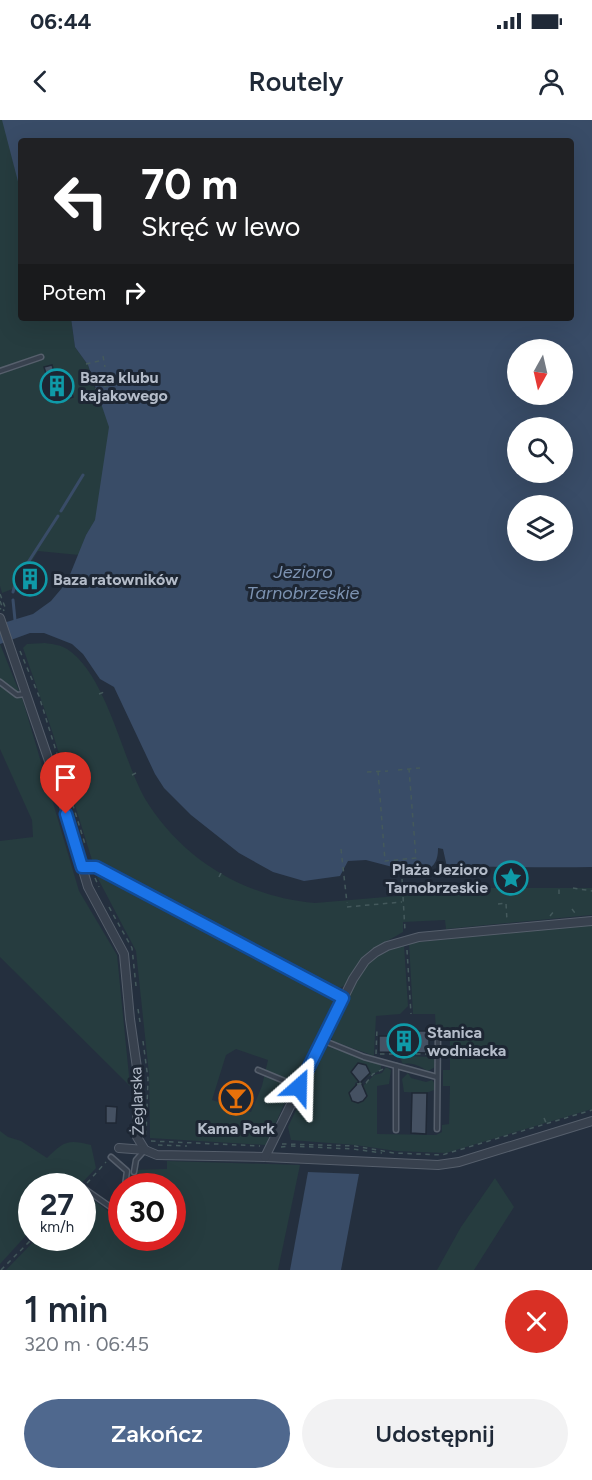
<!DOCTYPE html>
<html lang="pl">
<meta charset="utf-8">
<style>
:root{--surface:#fff;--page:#f2f2f3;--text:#1f2937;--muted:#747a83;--accent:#4f688e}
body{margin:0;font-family:Figtree,sans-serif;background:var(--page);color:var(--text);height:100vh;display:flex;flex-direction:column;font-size:22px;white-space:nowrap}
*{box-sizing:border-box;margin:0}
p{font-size:20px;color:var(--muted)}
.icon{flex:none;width:33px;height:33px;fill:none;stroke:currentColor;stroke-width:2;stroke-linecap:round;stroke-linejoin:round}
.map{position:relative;height:1150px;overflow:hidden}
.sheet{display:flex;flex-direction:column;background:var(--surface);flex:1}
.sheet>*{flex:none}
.banner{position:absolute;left:18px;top:18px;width:556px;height:183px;border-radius:6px;box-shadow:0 6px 24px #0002;background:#202124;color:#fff;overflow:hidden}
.needle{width:39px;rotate:188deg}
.controls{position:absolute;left:507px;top:219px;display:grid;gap:12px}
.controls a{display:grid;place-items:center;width:66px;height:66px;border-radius:50%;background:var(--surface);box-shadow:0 6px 24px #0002;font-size:30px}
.speed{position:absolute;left:18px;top:1053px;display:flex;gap:12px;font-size:30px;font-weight:700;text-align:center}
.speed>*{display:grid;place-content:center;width:78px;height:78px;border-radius:50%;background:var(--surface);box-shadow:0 6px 24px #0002;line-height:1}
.speed small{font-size:15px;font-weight:400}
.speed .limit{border:9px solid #d22;background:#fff;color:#111}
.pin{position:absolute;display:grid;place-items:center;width:51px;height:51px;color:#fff;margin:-62px -26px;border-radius:50% 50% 50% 0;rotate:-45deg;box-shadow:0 0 6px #0007}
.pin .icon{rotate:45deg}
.me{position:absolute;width:66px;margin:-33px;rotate:25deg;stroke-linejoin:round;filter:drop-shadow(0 0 4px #0008)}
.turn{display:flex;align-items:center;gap:21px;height:126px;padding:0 24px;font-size:27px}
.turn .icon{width:78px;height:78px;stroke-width:2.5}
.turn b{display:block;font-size:42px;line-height:51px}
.then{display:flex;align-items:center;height:57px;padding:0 24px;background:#0003;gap:12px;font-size:22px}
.round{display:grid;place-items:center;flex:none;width:63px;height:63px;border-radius:32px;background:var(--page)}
.summary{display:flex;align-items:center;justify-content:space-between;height:102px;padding:0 24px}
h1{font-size:36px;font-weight:600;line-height:45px}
.cta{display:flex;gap:12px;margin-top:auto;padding:12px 24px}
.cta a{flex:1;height:69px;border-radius:36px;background:var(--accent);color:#fff;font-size:24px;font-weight:600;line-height:69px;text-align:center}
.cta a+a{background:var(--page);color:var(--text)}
.status{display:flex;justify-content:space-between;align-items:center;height:42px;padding:0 30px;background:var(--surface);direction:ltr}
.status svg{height:16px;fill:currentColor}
header{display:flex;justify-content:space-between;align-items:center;height:78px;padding:0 24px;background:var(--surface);font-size:27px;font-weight:600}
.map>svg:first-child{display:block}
</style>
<div class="status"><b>06:44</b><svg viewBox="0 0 49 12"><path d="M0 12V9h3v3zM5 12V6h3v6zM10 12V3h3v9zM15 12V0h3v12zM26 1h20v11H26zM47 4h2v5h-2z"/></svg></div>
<header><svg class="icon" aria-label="back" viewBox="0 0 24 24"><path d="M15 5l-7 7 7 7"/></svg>Routely<svg class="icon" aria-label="person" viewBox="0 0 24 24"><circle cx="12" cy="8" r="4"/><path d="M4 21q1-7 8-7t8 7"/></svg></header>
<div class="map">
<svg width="592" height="1150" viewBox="0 0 592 1150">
<rect width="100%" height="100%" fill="#242f3e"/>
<g fill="#263c3f" fill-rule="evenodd">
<path d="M0,0h27l-6,21 -2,45 2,132h50l4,29 13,18 9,31 39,61 -50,78 -7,20 -41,-4 -23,37 -13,5 -2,-7z"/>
<path d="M45,523c7,1 16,2 22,6 39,25 55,108 77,148 37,62 100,100 171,106l176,-15h101v27l-146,14 -1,-9 -42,2v10l-35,20 -23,33 -5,3 -10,-2 -238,-126 -40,-129 -29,-83 4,-4z"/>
<path d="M0,524l23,57 56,190 38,64 13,131 -130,-129v-116l33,-4 -1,-17 -32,-71z"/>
<path d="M94,751l242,129 -34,64 -36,81 -116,-7 -1,-64 -13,-123zM236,929l32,11 -6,26 -11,26 -39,-12 14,-45z"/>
<path d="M592,804v185l-146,44 -50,-2 -41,-6 -64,-5 -3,-13 38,-81 55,19v5l-26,13v3h8l11,-11 8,-2 4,-6 5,3 -2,14 -12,2v48l59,1 6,-3v-7l7,-1 1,-38h-7v-16h7v-40l-14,-1 -1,-15h-22l-4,-71z"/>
<path d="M404,825l4,61 -8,8 -24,2 -2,40 -41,-15 -3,-6c12,-24 23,-59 44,-78 8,-7 20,-9 30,-12z"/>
<path d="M402,936l32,1 1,10 -7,4c-8,-4 -14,-9 -25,-7l-2,-4z"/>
<path d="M408,953l3,5 15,4 6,-2 3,4 -1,6 -8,3 -22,-1 -2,-13z"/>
<path d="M0,1011l8,6 13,4 26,17c17,-17 21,-19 44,-13l5,23 -17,18h-47l-1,44 -31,34z"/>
<path d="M167,1041l133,4 -22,105h-272l31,-32h45l1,-46 38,29 1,17h50v-52h-44l2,-16 37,-1z"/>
<path d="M495,1058l19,29 -40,63h-37l24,-43z"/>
</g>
<g fill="#394c67" fill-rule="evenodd">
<path d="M2,0h590v747c-49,1 -96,-1 -145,0l-4,-18 -5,-1c0,15 -5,20 -19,26l-53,-14 -18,1 -8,15 -36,5 -31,-9 -34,-19 -48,-38 -27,-27 -9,-14 -41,-87 -14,-8 -17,-25 -11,-10 -28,-11h-14l-30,11v-20l33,-10 18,-13 16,-19 19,-47 9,-15 14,-93 -21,-62 -13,-18 -4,-29h501v-177h-551v52zM518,230h44v44h-44zM518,308h44v44h-44zM518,386h44v44h-44z"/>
<path d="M308,1052l51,2 -18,96h-51z"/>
</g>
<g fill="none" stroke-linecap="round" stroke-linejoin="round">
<g stroke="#394c67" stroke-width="3">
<path d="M61,391l22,-36"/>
<path d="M13,472l3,-11 42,-65"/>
<path d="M13,480l2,20"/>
</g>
</g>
<g fill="#455162" stroke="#1f2835" stroke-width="1.5">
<path d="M52,245l5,16 5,-1 2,9 6,-2 3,10 -18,6 -11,-36z"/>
<path d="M396,911h33v22l-50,-1v-16h17z"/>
<path d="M358,943l8,2 4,8 -9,9 6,14 -4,5 -5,2 -6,-2 -3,-8 10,-11 -8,-10z"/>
<path d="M412,973h15l-1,41 -15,-1z"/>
<path d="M106,986l11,1 -1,16h-10z"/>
</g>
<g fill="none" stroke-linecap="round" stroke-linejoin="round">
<g stroke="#565f6c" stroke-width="7">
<g id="lane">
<path d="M0,251l41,-14"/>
<path d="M0,562l17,13 8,-1"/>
<path d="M82,747h14l246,130"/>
<path d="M322,920l42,17 73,20"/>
<path d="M396,946v64"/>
<path d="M258,950l41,17"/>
<path d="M437,1009l1,-96"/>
<path d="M111,1037l16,14 -2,15"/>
<path d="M134,1052l2,-12 8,-9"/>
<path d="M82,1067l40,28"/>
</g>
</g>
<g stroke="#565f6c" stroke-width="10">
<g id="street">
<path d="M0,498l61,178 27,91 36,67 6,65 8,56 -1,62 8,13 12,5 108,2 173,8 21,-3 133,-41"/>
<path d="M119,1028l26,2"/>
<path d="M265,1037l88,-178 12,-18 11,-9 11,-6 32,-9 173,-16"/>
</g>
</g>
<g stroke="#44595c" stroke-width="1.5" stroke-dasharray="4.5 4.5" stroke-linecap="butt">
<path d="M103,236l2,11"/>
<path d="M86,244l17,-4"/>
<path d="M95,269l40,-10"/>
<path d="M0,474l5,13 -5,2"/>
<path d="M0,481l4,10"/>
<path d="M20,531l19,45 46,148"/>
<path d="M99,574l5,-2"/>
<path d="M398,650l22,-2"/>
<path d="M378,651l7,90 31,-3 -7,-89"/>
<path d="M367,652l21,-1"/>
<path d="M132,655l4,-2"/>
<path d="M341,729l6,54"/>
<path d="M401,741l4,70"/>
<path d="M219,757l2,-4"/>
<path d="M95,758l4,9"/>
<path d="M573,768l19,3"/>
<path d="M457,770v5"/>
<path d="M559,774v-6"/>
<path d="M498,784l8,-1 1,18"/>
<path d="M109,787l23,41 4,38"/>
<path d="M347,787l55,-5"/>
<path d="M572,789l3,4"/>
<path d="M550,796l5,-6"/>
<path d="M407,830l4,64"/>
<path d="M138,889l2,13"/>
<path d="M143,921l5,38 -2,56"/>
<path d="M376,934l1,-26"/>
<path d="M380,934h50"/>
<path d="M357,964l9,-1 7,-9 10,-5"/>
<path d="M544,998l3,7"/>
<path d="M151,1021l109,5"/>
<path d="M282,1024l73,2 39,7 48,2 150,-45"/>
<path d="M158,1025l29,1"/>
<path d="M291,1026l62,3 29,4"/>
<path d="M281,1027l8,-1"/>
<path d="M87,1063l19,-21"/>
<path d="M1,1150l32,-32"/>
</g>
<use href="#lane" stroke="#38414e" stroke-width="4"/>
<use href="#street" stroke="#38414e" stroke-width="8"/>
</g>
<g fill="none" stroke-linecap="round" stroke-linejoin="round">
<g stroke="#114b97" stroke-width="15">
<path id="route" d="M66,694l16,53h14l247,131 -44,89"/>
</g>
<use href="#route" stroke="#1a73e8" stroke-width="10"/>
</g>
<defs>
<g id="building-ring" transform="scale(1.725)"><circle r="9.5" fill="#1d2633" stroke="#0f9aa8" stroke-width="1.5"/><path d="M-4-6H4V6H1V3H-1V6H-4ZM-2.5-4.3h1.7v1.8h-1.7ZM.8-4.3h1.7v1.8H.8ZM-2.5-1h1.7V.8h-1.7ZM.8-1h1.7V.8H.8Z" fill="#0f9aa8"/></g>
<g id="sight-ring" transform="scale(1.725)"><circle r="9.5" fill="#1d2633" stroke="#0f9aa8" stroke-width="1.5"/><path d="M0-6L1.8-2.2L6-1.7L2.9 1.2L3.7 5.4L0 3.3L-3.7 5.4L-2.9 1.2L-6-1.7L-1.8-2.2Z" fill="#0f9aa8"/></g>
<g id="bar-ring" transform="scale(1.725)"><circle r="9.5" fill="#1d2633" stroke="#e8710a" stroke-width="1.5"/><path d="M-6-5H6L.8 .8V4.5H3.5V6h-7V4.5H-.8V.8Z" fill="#e8710a"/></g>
</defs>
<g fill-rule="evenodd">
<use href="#building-ring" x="57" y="266"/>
<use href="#building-ring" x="30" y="459"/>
<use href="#sight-ring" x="511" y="758"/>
<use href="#building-ring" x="404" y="921"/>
<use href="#bar-ring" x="236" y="978"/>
</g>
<g text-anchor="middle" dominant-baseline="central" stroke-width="6" stroke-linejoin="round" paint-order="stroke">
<g font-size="16" font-weight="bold" fill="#b4bcc9" stroke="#1d2633" text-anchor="start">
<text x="80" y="257">Baza klubu<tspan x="80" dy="18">kajakowego</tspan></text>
<text x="53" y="459">Baza ratowników</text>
<text x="488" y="749" text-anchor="end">Plaża Jezioro<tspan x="488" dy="18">Tarnobrzeskie</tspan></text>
<text x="427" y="912">Stanica<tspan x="427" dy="18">wodniacka</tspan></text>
<text x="236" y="1008" text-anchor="middle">Kama Park</text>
</g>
<g font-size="16" fill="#b4bcc9" stroke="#1d2633">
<text transform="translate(137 981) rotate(-92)">Żeglarska</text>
</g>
<g font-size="18" font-style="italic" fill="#7c92b1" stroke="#1d2633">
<text x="303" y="452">Jezioro<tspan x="303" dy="21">Tarnobrzeskie</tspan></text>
</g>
</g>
</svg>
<div class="controls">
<a><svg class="needle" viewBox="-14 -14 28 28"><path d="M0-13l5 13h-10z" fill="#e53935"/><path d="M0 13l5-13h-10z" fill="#747a83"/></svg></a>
<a><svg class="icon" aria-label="search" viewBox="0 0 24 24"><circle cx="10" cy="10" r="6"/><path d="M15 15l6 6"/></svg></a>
<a><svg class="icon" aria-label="layers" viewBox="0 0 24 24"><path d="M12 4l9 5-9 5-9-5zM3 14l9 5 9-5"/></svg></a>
</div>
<div class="speed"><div>27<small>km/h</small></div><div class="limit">30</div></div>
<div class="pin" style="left:66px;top:694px;background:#d93025"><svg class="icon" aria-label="arrive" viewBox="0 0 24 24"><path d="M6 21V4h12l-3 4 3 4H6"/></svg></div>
<svg class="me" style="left:299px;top:967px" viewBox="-20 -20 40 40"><path d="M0-17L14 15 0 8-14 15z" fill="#1a73e8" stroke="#fff" stroke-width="4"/></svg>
<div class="banner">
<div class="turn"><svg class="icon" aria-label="left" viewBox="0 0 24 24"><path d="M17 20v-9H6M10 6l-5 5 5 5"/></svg><div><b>70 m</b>Skręć w lewo</div></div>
<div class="then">Potem<svg class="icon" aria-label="right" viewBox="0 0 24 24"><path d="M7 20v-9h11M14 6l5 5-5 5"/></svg></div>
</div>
</div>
<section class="sheet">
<div class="summary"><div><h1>1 min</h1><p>320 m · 06:45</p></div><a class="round" style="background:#d93025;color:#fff"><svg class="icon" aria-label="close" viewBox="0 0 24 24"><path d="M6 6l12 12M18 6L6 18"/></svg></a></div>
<div class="cta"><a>Zakończ</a><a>Udostępnij</a></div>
</section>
